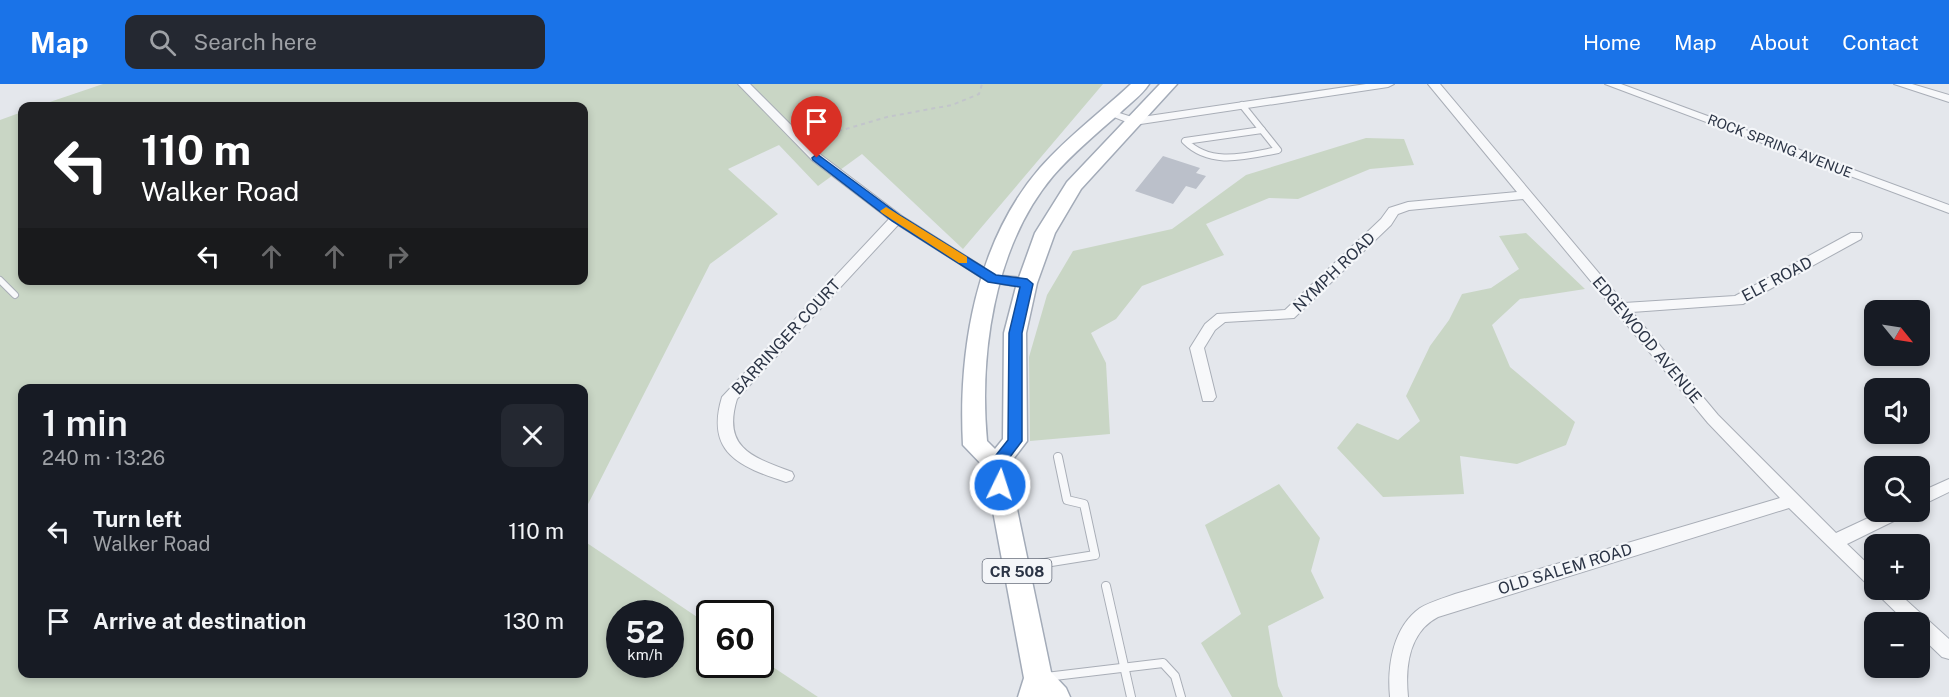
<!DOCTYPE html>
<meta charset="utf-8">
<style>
:root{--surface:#171b24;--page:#242831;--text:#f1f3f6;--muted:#9ea1a6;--accent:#1a73e8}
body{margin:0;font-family:"Public Sans",sans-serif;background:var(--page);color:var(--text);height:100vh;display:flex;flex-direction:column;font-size:22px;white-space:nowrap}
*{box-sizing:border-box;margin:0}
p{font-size:20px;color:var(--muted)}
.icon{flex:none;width:33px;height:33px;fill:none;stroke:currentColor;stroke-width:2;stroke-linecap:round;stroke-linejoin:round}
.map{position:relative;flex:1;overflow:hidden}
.sheet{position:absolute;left:18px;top:300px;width:570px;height:294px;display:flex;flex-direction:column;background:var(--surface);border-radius:12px;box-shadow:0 3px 9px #0003}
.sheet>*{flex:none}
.top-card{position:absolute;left:18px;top:18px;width:570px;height:183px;border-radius:12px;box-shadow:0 3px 9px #0003;background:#202124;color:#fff;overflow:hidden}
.needle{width:39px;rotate:120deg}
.tools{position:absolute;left:1864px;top:216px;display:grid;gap:12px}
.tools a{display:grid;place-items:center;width:66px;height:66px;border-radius:12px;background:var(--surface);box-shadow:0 3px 9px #0003;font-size:30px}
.speed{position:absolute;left:606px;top:516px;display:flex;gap:12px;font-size:30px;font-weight:700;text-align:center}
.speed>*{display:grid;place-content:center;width:78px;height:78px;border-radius:50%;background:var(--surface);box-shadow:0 3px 9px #0003;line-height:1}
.speed small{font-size:15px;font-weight:400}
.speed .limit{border:3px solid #111;border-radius:9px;background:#fff;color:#111}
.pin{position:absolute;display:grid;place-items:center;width:51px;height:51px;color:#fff;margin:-62px -26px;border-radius:50% 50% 50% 0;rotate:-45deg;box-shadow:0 0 6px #0007}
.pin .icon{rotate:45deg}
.me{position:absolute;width:66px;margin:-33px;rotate:4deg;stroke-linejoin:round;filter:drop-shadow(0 0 4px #0008)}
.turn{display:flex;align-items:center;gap:21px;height:126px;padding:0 24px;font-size:27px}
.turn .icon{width:78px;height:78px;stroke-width:2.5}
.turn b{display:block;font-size:42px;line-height:51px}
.lanes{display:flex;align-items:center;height:57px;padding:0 24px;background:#0003;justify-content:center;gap:30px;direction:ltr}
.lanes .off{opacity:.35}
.round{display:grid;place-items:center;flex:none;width:63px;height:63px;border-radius:12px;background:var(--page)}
.head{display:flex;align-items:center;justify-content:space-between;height:102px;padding:0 24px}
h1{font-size:36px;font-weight:600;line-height:45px}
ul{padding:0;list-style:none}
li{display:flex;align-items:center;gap:18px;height:90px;padding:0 24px}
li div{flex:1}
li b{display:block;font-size:22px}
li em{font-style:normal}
header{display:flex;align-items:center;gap:36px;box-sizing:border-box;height:84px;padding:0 30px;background:var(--accent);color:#fff}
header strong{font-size:28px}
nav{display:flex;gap:33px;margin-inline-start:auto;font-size:21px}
.search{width:420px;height:54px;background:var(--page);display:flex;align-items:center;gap:15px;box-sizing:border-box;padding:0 21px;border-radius:12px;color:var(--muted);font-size:22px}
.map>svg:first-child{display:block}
</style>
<header>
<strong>Map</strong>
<div class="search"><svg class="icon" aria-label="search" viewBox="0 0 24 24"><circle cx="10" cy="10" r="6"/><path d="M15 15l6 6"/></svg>Search here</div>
<nav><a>Home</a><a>Map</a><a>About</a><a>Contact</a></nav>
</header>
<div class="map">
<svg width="1949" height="613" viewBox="0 0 1949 613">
<rect width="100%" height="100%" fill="#e4e7ec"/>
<g fill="#c9d6c5" fill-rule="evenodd">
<path d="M103,0h1000l-140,165 -101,-95 -44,32 -39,-41 -51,24 50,45 -68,50 -126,248v-124h-562v286h562v-133l125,84 1,39h50l1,-5 57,38h-818v-577l22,-8v168h562v-174h-546zM620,530h50v50h-50z"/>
<path d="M1366,54l38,1 10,26 -44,4 -72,30 -29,-1 -63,26 18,31 -82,31 -26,33 -25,14 15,30 4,71 -80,7 -1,-84 18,-62 26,-44 99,-22 74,-54z"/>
<path d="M1526,149l59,56 -65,10 -28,26 18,42 65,55 -9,23 -49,19 -57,-8 4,38 -81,3 -46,-49 20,-25 41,17 22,-19 -14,-25 24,-50 19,-26 13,-26 29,-6 28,-19 -20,-33z"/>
<path d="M1279,400l41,54 -9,33 13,27 -56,28 10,60 5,11h-51l-31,-54 40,-29 -36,-89z"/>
</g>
<path fill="#bbc0ca" d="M1163,72l37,12 -4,5 10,3 -10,13 -10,-3 -13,18 -38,-13z"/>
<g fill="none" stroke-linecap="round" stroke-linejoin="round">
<g stroke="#a9aeb7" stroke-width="8">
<g id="service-far1">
<path d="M1242,21l20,25"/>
<path d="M1262,46l16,20c-32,6 -67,17 -93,-9z"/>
<path d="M0,196l15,15"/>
</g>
</g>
<g stroke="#a9aeb7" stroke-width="10">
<g id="service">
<path d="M1020,483l75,-12 -11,-51 -17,-4 -9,-43"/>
<path d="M1106,502l25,111"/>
<path d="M1046,593l117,-14 12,13 6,21"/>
</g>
</g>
<g stroke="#a9aeb7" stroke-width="2">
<g id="minor">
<path d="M738,0h12l71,71 81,61 94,59 31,3 7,5 -7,5 -39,-6 -90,-57 -161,174c-15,49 15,58 55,73l2,4 -2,4 -6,2c-46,-15 -81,-29 -64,-85l167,-178 -76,-58z"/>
<path d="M1366,0h28l-6,3 -254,38 -30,-12 6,-3 25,8z"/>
<path d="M1428,0h12l184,219 111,-7 116,-63h10l1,3 -1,3 -118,65 -111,8 86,103 118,118 45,-21h23l-2,5 -55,27 28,27v19h20l54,49v20l-7,-2 -22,-21v-14h-14l-117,-114 -351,109c-29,15 -33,50 -30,80h-18c-3,-31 3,-70 30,-89 10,-6 24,-10 35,-14l325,-96 -72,-75 -185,-224 -114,11 -11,4 -7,11 -97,93 -69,4 -10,8 -11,18 12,49 -3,4h-10l-13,-53 15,-24 12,-10 68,-4 96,-91 8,-11 19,-6 109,-10z"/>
<path d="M1605,0h16l328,121v8z"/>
<path d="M1894,0h18l37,11v7z"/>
<path d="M1949,395v13l-29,14v-14z"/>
</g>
</g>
<g stroke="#a3abb8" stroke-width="3">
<path id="primary" d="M1131,0h18c-7,11 -20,20 -29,29 -23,20 -47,40 -67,63 -59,70 -74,178 -66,265l8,8 8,-10 1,-106 13,-50 18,-50 32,-51 93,-98h17l-96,105 -26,44 -18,50 -11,50 1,108 -19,25 43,206 15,16 4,9h-52l6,-19 -39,-210 -22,-23c-5,-95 13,-203 77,-277 27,-31 61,-56 91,-84z"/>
</g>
<path stroke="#c2c5cb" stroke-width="2" stroke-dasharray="4 4" stroke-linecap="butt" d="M815,54l72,-21 65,-12 27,-11 3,-10"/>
<use href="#service-far1" stroke="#f7f8fa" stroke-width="6"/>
<use href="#service" stroke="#f7f8fa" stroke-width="8"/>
<use href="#minor" fill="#f7f8fa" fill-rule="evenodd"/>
<use href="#primary" fill="#fff" fill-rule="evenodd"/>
</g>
<path fill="#1a73e8" stroke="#114b97" stroke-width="1.5" d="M817,70l84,62 95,59 31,4 6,5 -11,49v108l-18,24 4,20 -2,4h-11l-6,-25 19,-24 1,-107 11,-46 -32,-5 -96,-61 -79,-61 -1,-2z"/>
<path fill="#f59e0b" d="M886,123l81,50v6h-8l-77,-50 -2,-2z"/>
<g text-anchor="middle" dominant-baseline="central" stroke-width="4.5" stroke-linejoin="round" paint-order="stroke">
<g font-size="14" fill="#2b3445" stroke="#f4f6f9">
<text transform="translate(1780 62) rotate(21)">ROCK SPRING AVENUE</text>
</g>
<rect fill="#f4f6f9" stroke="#676e7b" stroke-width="1.5" x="982.5" y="475" width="69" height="24" rx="4.5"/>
<g font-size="15" font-weight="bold" fill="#2b3445">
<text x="1017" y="487">CR 508</text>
</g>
<g font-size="16" fill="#2b3445" stroke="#f4f6f9">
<text transform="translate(1334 188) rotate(-44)">NYMPH ROAD</text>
<text transform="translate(1777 195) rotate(-28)">ELF ROAD</text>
<text transform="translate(786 253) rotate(-47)">BARRINGER COURT</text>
<text transform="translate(1647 256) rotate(50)">EDGEWOOD AVENUE</text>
<text transform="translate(1565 485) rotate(-17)">OLD SALEM ROAD</text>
</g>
</g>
</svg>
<div class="tools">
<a><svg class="needle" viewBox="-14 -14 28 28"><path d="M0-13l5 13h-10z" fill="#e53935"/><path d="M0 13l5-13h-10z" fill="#9ea1a6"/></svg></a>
<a><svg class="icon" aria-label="sound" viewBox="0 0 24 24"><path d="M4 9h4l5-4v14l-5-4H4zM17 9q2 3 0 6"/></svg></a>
<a><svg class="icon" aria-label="search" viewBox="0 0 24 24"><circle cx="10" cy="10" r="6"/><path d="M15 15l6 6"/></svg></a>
<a>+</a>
<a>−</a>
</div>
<div class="speed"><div>52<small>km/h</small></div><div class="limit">60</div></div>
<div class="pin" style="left:817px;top:74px;background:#d93025"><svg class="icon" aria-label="arrive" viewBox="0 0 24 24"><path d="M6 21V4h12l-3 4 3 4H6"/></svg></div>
<svg class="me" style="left:1000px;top:401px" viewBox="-20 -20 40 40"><circle r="17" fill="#1a73e8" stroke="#fff" stroke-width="3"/><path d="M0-11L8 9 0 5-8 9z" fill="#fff"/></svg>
<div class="top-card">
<div class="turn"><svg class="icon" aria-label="left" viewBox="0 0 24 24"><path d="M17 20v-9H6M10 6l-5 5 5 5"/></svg><div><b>110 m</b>Walker Road</div></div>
<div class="lanes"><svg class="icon" aria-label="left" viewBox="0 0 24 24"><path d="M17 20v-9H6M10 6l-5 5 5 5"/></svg><svg class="icon off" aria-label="ahead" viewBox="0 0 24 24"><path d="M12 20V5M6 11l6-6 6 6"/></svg><svg class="icon off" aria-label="ahead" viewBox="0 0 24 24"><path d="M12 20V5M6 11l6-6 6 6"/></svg><svg class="icon off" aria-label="right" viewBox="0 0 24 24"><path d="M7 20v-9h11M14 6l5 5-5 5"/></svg></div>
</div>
<section class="sheet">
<div class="head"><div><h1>1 min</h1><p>240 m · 13:26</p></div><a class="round"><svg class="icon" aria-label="close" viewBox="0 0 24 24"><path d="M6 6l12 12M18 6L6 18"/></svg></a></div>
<ul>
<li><svg class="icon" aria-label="left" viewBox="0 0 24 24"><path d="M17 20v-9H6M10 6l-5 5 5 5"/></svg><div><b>Turn left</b><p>Walker Road</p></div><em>110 m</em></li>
<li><svg class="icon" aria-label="arrive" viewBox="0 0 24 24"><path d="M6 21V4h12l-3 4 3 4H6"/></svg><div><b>Arrive at destination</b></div><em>130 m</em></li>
</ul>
</section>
</div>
